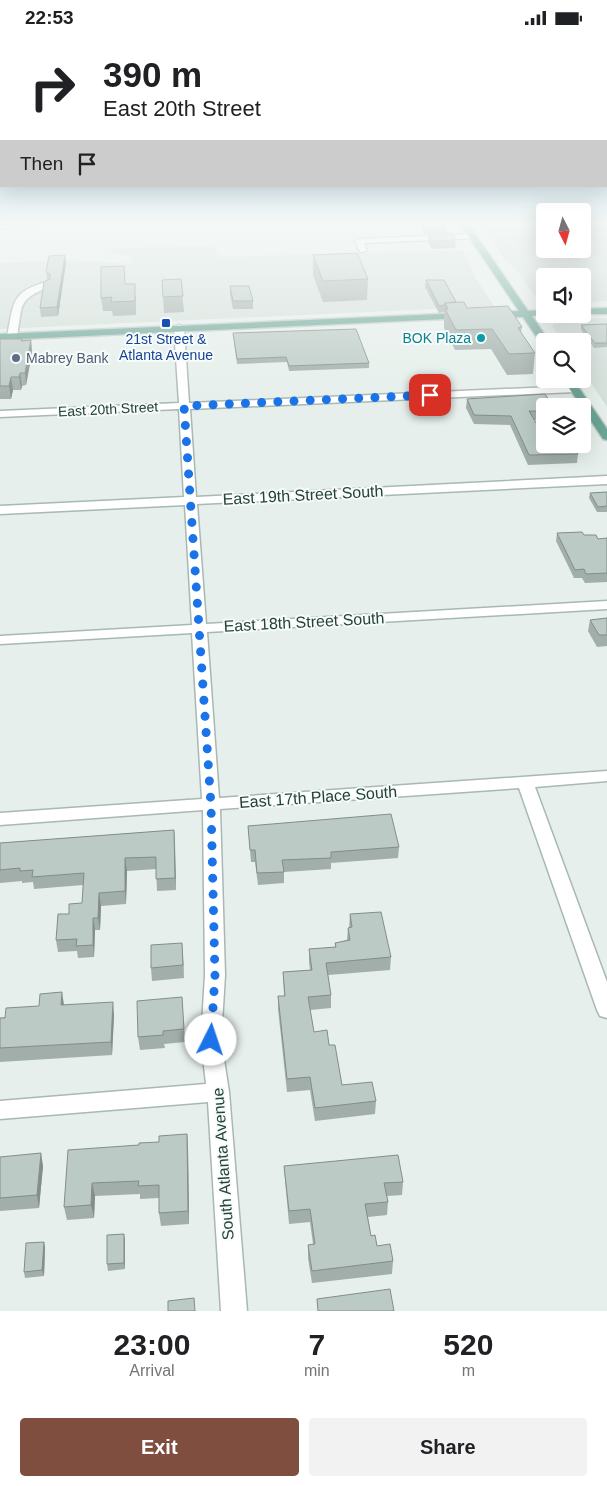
<!DOCTYPE html>
<style>
:root{--surface:#fff;--page:#f2f2f2;--text:#202124;--muted:#757577;--accent:#7f4e3f}
body{margin:0;font-family:Helvetica,sans-serif;background:var(--page);color:var(--text);height:100vh;display:flex;flex-direction:column;font-size:19px;white-space:nowrap}
*{box-sizing:border-box;margin:0}
p{font-size:16px;color:var(--muted)}
.icon{flex:none;width:28px;height:28px;fill:none;stroke:currentColor;stroke-width:2;stroke-linecap:round;stroke-linejoin:round}
.map{position:relative;height:1276px;overflow:hidden}
.drawer{display:flex;flex-direction:column;background:var(--surface);flex:1}
.drawer>*{flex:none}
.top-card{position:absolute;left:0px;top:0px;width:608px;height:152px;box-shadow:0 5px 20px #0002;background:#fff;color:var(--text);overflow:hidden}
.needle{width:32px;rotate:174deg}
.tools{position:absolute;left:536px;top:168px;display:grid;gap:10px}
.tools a{display:grid;place-items:center;width:55px;height:55px;border-radius:5px;background:var(--surface);box-shadow:0 5px 20px #0002;font-size:25px}
.pin{position:absolute;display:grid;place-items:center;width:42px;height:42px;color:#fff;margin:-21px;border-radius:10px;box-shadow:0 2px 8px #0006}
.me{position:absolute;width:55px;margin:-28px;rotate:4deg;stroke-linejoin:round;filter:drop-shadow(0 0 4px #0008)}
.turn{display:flex;align-items:center;gap:18px;height:105px;padding:0 20px;font-size:22px}
.turn .icon{width:65px;height:65px;stroke-width:2.5}
.turn b{display:block;font-size:35px;line-height:42px}
.then{display:flex;align-items:center;height:48px;padding:0 20px;background:#0003;gap:10px;font-size:19px}
.eta{display:flex;justify-content:space-evenly;align-items:center;height:85px;text-align:center}
.eta b{font-size:30px;font-weight:800;line-height:35px}
.cta{display:flex;gap:10px;margin-top:auto;padding:10px 20px}
.cta a{flex:1;height:58px;border-radius:5px;background:var(--accent);color:#fff;font-size:20px;font-weight:800;line-height:58px;text-align:center}
.cta a+a{background:var(--page);color:var(--text)}
.status{display:flex;justify-content:space-between;align-items:center;height:35px;padding:0 25px;background:var(--surface);direction:ltr}
.status svg{height:14px;fill:currentColor}
.map>svg:first-child{display:block}
</style>
<div class="status"><b>22:53</b><svg viewBox="0 0 49 12"><path d="M0 12V9h3v3zM5 12V6h3v6zM10 12V3h3v9zM15 12V0h3v12zM26 1h20v11H26zM47 4h2v5h-2z"/></svg></div>
<div class="map">
<svg width="607" height="1276" viewBox="0 0 607 1276">
<rect width="100%" height="100%" fill="#e6efeb"/>
<g fill="#d4dfda">
<path d="M479,190h66v24h37l1,-24h24v76l-24,1 -1,-26h-37v26l-7,-2 -21,-30 -8,-6z"/>
<path d="M215,210l3,12 245,-7 12,27 19,29 -494,23v-66l68,-3 64,4 1,-6 -29,-9z"/>
<path d="M607,283v89l-24,-36 -1,-30h-20l-10,-15 4,-5 9,-2z"/>
</g>
<g fill="none" stroke-linecap="round" stroke-linejoin="round">
<g stroke="#a8b8b2" stroke-width="3">
<g id="minor">
<path d="M0,190h42l-4,2 -38,1z"/>
<path d="M474,199h3v4l-113,5 3,7 -4,2h-3l-5,-11 4,-2z"/>
<path d="M46,247l3,1v4c-32,13 -26,17 -32,49l-2,2h-6l-2,-2c7,-32 3,-44 39,-54z"/>
<path d="M179,290l5,3 5,75 386,-17 5,3 -5,3 -385,17 6,88 411,-21v8l-410,20 9,120 401,-23v8l-400,23 12,166 388,-27v10l-72,6 72,195v36l-7,-2 -3,-6 -78,-222 -299,21 5,166 -4,65 8,52 18,219h-26l-13,-209 -208,17v-18l206,-17 -5,-44 4,-65 -2,-165 -203,15v-12l202,-14 -10,-166 -192,11v-8l192,-11 -7,-120 -185,9v-8l184,-9 -5,-88 -179,8v-6l179,-8 -5,-75z"/>
</g>
</g>
<g stroke="#c2cac8" stroke-width="3">
<g id="major">
<path d="M461,190h8l59,86 17,-1v4h4l-17,2 17,25h-4v5l-3,-1 -19,-28h-32l-2,-2 5,-3 25,-1z"/>
<path d="M607,273v6h-28h3v-5z"/>
<path d="M463,278l3,1v4l-466,22v-6z"/>
<path d="M563,344h10l34,50v11l-4,-1z"/>
</g>
</g>
<use href="#minor" fill="#fff" fill-rule="evenodd"/>
<use href="#major" fill="#6aa596" fill-rule="evenodd"/>
</g>
<g fill="#a1aea9">
<path d="M425,190h20l2,3 -1,5 -22,1 -1,-1v-6h3z"/>
<path d="M534,190h11v4h-8z"/>
<path d="M429,199l27,6 -1,8 -23,1 -4,-7z"/>
<path d="M65,220l1,8 -8,53 -17,1 -1,-9 7,-28 -1,-8z"/>
<path d="M313,220l55,24 -1,21 -44,2 -10,-27z"/>
<path d="M181,244l3,33 -20,1 -2,-33z"/>
<path d="M426,245l30,22 11,6 55,19 -1,6 14,20 -2,21 -26,1 -16,-26 -36,1 -11,-22v-16l-5,1 -14,-26z"/>
<path d="M126,249l10,13v18l-23,1 -1,-5h-9l-2,-13z"/>
<path d="M230,251l23,15v8h-20l-3,-14z"/>
<path d="M607,289v23l-13,1 -13,-18v-5z"/>
<path d="M233,298l136,30v5l-80,3 -2,-9 -50,2z"/>
<path d="M0,304l31,1 1,13 -6,32 -4,1 -1,4h-8l-2,9h-11z"/>
<path d="M467,364l78,7v14h-11l11,18 33,16 -1,9 -49,2 -18,-40 -36,-1 -8,-16z"/>
<path d="M607,457v20h-10l-8,-14 1,-5z"/>
<path d="M557,498l27,2 14,4 9,-1v44l-22,1 -3,-5h-8l-18,-37z"/>
<path d="M607,583v28l-10,1 -9,-16 2,-11z"/>
<path d="M248,791l151,21 -1,11 -67,5v6l-47,3v11l-26,2 -3,-23h-4z"/>
<path d="M174,795l2,60 -19,1 -1,-22 -29,2 -1,33 -25,2 -1,24h-5l-1,27 -16,1 -1,-7 -19,1 -2,-12 13,-26 13,-11 1,-18 -49,4 -1,-7 -11,1v-2l-22,2v-40z"/>
<path d="M350,879l41,43 -1,13 -62,5 3,20v13l-21,2 4,22 15,13 13,40 34,16 -1,13 -60,7 -5,-31 -23,2 -9,-83v-13h6l-1,-24 27,-2 -1,-8v-13l26,-2v-4l12,-3 1,-12h1z"/>
<path d="M182,908l2,35 -32,3 -1,-13z"/>
<path d="M182,962l3,45 -21,2 1,4 -25,2 -2,-13z"/>
<path d="M64,970l50,10 -2,40 -112,7v-44z"/>
<path d="M187,1099l1,13 1,77 -28,2 -2,-13v-15l-19,1v-5l-45,2 -1,22 -27,2 -3,-13 75,-62 20,-3z"/>
<path d="M0,1122l43,9 -4,42 -39,3z"/>
<path d="M284,1131l119,16 -1,13 -15,1 1,6 -1,13 -19,2 3,19 6,10 16,15 -1,13 -80,9 -4,-25v-13l5,-1 -3,-22 -21,2 -4,-45z"/>
<path d="M125,1205v29l-17,2 -1,-7z"/>
<path d="M44,1207l1,6 -1,28 -19,2 -1,-6z"/>
</g>
<g fill="#838d89">
<path d="M65,220l1,8 -8,53 -1,-9z"/>
<path d="M31,305l1,13 -6,32 -1,-12z"/>
<path d="M20,338l2,13 -1,4 -2,-13z"/>
<path d="M11,342l2,13 -2,9 -2,-13z"/>
<path d="M174,795l1,12 1,48 -1,-12z"/>
<path d="M125,823l2,13 -1,33 -1,-13z"/>
<path d="M99,858l2,13 -1,24 -2,-12z"/>
<path d="M93,883l2,12 -1,27 -1,-12z"/>
<path d="M182,908l1,13 1,22 -1,-13z"/>
<path d="M62,957l2,13h-3z"/>
<path d="M113,967l1,13 -2,40 -1,-13z"/>
<path d="M187,1099l1,13 1,77 -1,-13z"/>
<path d="M41,1118l2,13 -4,42 -2,-13z"/>
<path d="M92,1148l3,13 -1,22 -3,-13z"/>
<path d="M124,1199l1,6v29l-1,-6z"/>
<path d="M44,1207l1,6 -1,28 -2,-6z"/>
</g>
<g fill="#bbcac4" stroke="#838d89">
<path d="M428,190h17l2,3 -23,1 -1,-2h6z"/>
<path d="M452,198l4,7 -24,1 -3,-7z"/>
<path d="M357,218l11,26 -45,2 -10,-26z"/>
<path d="M65,220l-8,52 -17,1 4,-26 6,-3v-5l-4,-2 3,-16z"/>
<path d="M124,231l1,18h10v17l-24,1 1,-5 -11,1v-31z"/>
<path d="M181,244l2,17 -20,1 -1,-17z"/>
<path d="M426,245h18l12,22 -11,1v2l-6,1z"/>
<path d="M230,251h19l4,15h-20z"/>
<path d="M464,267l3,6 41,-2 14,21 -4,1 17,25 -26,1 -17,-25 -36,1 -11,-21h3l-3,-6z"/>
<path d="M607,289v19h-12l-14,-18z"/>
<path d="M356,294l13,34 -80,3 -3,-9 -49,2 -4,-26z"/>
<path d="M0,304h22l-1,2 10,-1 -6,33h-5l-1,4h-8l-2,9h-9z"/>
<path d="M545,359l8,12h-8v5h-16l16,27v6h28l5,10 -49,1 -18,-39 -37,-1 -7,-16z"/>
<path d="M607,457v14l-9,1 -8,-14z"/>
<path d="M582,497l2,3h12l2,4 9,-1v35l-21,1 -2,-5 -9,1 -18,-37z"/>
<path d="M607,583v17h-8l-9,-15z"/>
<path d="M391,779l8,33 -68,5v6l-49,2 2,12 -27,1 -2,-23h-5l-2,-24z"/>
<path d="M174,795l1,48 -19,1v-22l-31,1v33l-26,2 -1,25h-5v27l-17,1 1,-7 -21,1 2,-26h11v-10l13,-1 2,-30 -52,4 1,-7 -13,1v-3l-20,2v-27z"/>
<path d="M381,877l10,45 -65,6 5,32 -23,2 6,35 13,-2 2,15h6l7,40 30,-3 4,19 -61,7 -5,-31 -23,2 -9,-83h7l-2,-24 29,-2 -3,-21 27,-2 -1,-4 15,-3 -2,-12 4,-1 -2,-13z"/>
<path d="M182,908l1,22 -32,3v-23z"/>
<path d="M62,957l-1,13 52,-3 -2,40 -111,6v-30h5l1,-10 33,-2 1,-12z"/>
<path d="M182,962l2,32 -21,2v4l-25,2 -1,-36z"/>
<path d="M187,1099l1,77 -29,2v-28l-21,1 1,-5 -47,2 -1,22 -27,2 4,-57 71,-5v-2l20,-1v-6z"/>
<path d="M41,1118l-4,42 -37,3v-41z"/>
<path d="M398,1120l5,27 -19,1 4,19 -23,2 6,32 4,-1 2,11 13,-2 3,17 -81,10 -4,-26 7,-1 -5,-35 -21,2 -5,-45z"/>
<path d="M124,1199v29l-17,1v-29z"/>
<path d="M44,1207l-2,28 -18,2 2,-29z"/>
<path d="M390,1254l4,22h-76l-1,-12z"/>
<path d="M194,1263l1,13h-27v-10z"/>
</g>
<linearGradient id="sky" x2="0" y2="1"><stop stop-color="#84bce0"/><stop offset="0.51" stop-color="#f4f8f6"/><stop offset="1" stop-color="#f4f8f6" stop-opacity="0"/></linearGradient>
<rect width="607" height="369" fill="url(#sky)"/>
<g fill="none" stroke-linecap="round" stroke-linejoin="round">
<path stroke="#1a73e8" stroke-width="9" stroke-dasharray="0 16.2" d="M211,1005l4,-65 -4,-170 -27,-399 246,-11"/>
</g>
<rect fill="#1a4fb4" stroke="#f7fbf9" stroke-width="2" x="161" y="283" width="10" height="10" rx="2.5"/>
<circle fill="#0f9aa8" stroke="#f7fbf9" stroke-width="2" cx="481" cy="303" r="5"/>
<circle fill="#5c6f8a" stroke="#f7fbf9" stroke-width="2" cx="16" cy="323" r="5"/>
<g text-anchor="middle" dominant-baseline="central" stroke-width="4" stroke-linejoin="round" paint-order="stroke">
<g font-size="14" fill="#0d838f" stroke="#f7fbf9" text-anchor="end">
<text x="471" y="303">BOK Plaza</text>
</g>
<g font-size="14" fill="#164399" stroke="#f7fbf9">
<text x="166" y="304">21st Street &amp;<tspan x="166" dy="16">Atlanta Avenue</tspan></text>
</g>
<g font-size="14" fill="#4e5e75" stroke="#f7fbf9" text-anchor="start">
<text x="26" y="323">Mabrey Bank</text>
</g>
<g font-size="14" fill="#24423a" stroke="#f7fbf9">
<text transform="translate(108 374) rotate(-3)">East 20th Street</text>
</g>
<g font-size="16" fill="#24423a" stroke="#f7fbf9">
<text transform="translate(303 460) rotate(-3)">East 19th Street South</text>
<text transform="translate(304 587) rotate(-3)">East 18th Street South</text>
<text transform="translate(318 762) rotate(-4)">East 17th Place South</text>
<text transform="translate(223 1129) rotate(-94)">South Atlanta Avenue</text>
</g>
</g>
</svg>
<div class="tools">
<a><svg class="needle" viewBox="-14 -14 28 28"><path d="M0-13l5 13h-10z" fill="#e53935"/><path d="M0 13l5-13h-10z" fill="#757577"/></svg></a>
<a><svg class="icon" aria-label="sound" viewBox="0 0 24 24"><path d="M4 9h4l5-4v14l-5-4H4zM17 9q2 3 0 6"/></svg></a>
<a><svg class="icon" aria-label="search" viewBox="0 0 24 24"><circle cx="10" cy="10" r="6"/><path d="M15 15l6 6"/></svg></a>
<a><svg class="icon" aria-label="layers" viewBox="0 0 24 24"><path d="M12 4l9 5-9 5-9-5zM3 14l9 5 9-5"/></svg></a>
</div>
<div class="pin" style="left:430px;top:360px;background:#d93025"><svg class="icon" aria-label="arrive" viewBox="0 0 24 24"><path d="M6 21V4h12l-3 4 3 4H6"/></svg></div>
<svg class="me" style="left:211px;top:1005px" viewBox="-20 -20 40 40"><circle r="19" fill="#fff"/><path d="M0-13L10 11 0 6-10 11z" fill="#1a73e8"/></svg>
<div class="top-card">
<div class="turn"><svg class="icon" aria-label="right" viewBox="0 0 24 24"><path d="M7 20v-9h11M14 6l5 5-5 5"/></svg><div><b>390 m</b>East 20th Street</div></div>
<div class="then">Then<svg class="icon" aria-label="arrive" viewBox="0 0 24 24"><path d="M6 21V4h12l-3 4 3 4H6"/></svg></div>
</div>
</div>
<section class="drawer">
<div class="eta">
<div><b>23:00</b><p>Arrival</p></div>
<div><b>7</b><p>min</p></div>
<div><b>520</b><p>m</p></div>
</div>
<div class="cta"><a>Exit</a><a>Share</a></div>
</section>
